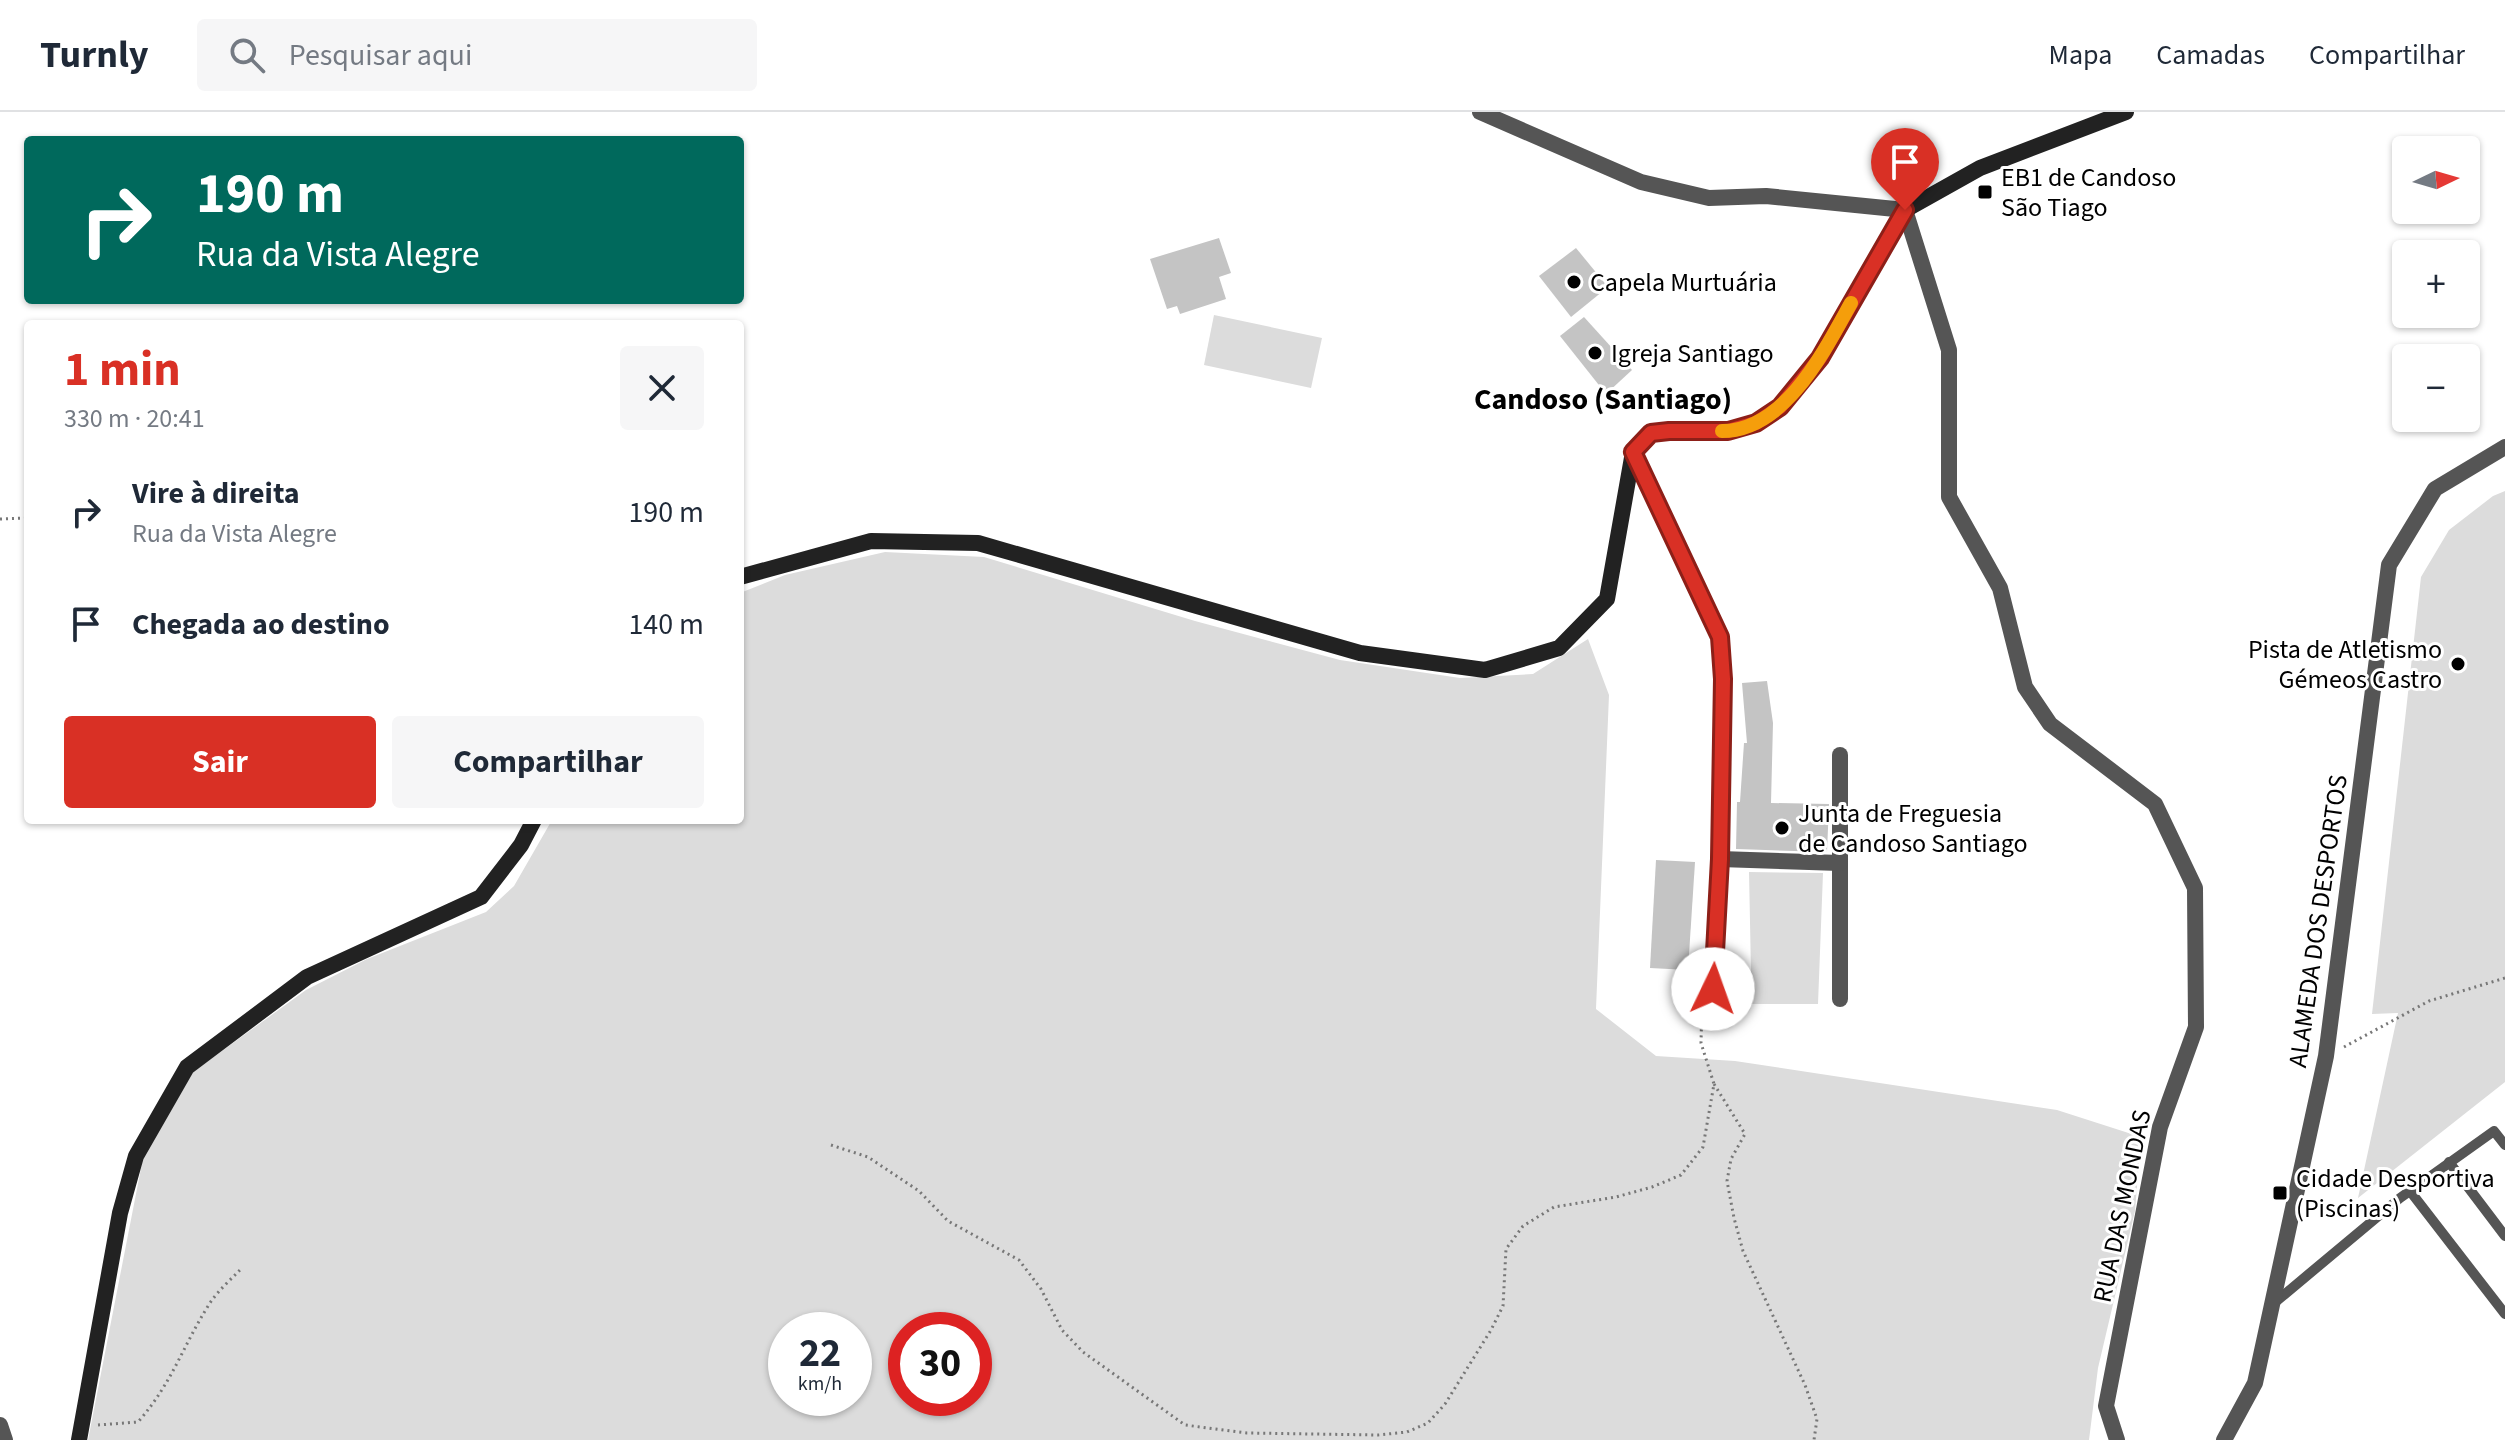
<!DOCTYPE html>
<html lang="pt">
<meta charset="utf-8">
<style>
:root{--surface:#fff;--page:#f6f6f7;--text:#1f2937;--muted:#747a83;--line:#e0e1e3;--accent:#d93025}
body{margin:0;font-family:"Source Sans 3",sans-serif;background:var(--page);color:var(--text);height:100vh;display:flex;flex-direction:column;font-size:30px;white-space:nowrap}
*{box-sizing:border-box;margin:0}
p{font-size:26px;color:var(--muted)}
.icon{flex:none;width:44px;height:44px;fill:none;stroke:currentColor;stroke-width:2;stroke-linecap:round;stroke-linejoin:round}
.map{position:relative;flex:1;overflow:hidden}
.details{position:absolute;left:24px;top:208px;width:720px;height:504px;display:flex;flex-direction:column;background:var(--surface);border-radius:8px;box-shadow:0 2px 6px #0004}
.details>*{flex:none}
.top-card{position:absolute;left:24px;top:24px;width:720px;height:168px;border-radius:8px;box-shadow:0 2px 6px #0004;background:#00695c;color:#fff;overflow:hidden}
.needle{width:52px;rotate:85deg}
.fabs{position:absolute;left:2392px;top:24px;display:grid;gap:16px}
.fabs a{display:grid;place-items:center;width:88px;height:88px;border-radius:8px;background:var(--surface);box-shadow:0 2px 6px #0004;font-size:40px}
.speed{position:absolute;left:768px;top:1200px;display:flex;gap:16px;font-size:40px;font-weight:700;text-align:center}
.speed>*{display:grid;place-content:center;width:104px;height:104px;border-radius:50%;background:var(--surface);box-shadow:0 2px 6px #0004;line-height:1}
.speed small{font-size:20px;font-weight:400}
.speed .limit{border:12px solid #d22;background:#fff;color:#111}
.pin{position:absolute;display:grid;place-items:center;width:68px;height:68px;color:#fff;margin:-82px -34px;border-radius:50% 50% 50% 0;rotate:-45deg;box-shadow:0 0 8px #0007}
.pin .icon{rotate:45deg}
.me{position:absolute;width:88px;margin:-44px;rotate:3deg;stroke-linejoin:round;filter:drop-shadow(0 0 6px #0008)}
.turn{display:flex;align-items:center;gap:28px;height:168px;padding:0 40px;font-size:36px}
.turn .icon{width:104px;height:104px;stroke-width:2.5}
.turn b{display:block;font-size:56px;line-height:68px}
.round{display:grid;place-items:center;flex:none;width:84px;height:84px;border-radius:8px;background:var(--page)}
.summary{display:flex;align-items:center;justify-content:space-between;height:136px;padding:0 40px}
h1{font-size:48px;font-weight:700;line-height:60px;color:var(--accent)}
.primary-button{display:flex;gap:16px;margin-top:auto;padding:16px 40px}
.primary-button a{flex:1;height:92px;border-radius:8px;background:var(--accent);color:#fff;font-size:32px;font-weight:700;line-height:92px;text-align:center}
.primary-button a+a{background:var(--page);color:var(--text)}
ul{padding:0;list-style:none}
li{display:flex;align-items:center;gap:24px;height:112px;padding:0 40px}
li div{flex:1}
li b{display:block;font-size:30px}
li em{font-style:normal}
header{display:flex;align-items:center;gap:48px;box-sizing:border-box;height:112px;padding:0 40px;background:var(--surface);border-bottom:2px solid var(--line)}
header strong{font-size:38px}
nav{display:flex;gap:44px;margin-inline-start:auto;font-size:28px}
.search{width:560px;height:72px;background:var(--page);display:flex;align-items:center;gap:20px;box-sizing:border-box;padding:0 28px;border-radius:8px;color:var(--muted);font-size:30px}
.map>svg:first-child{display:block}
</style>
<header>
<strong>Turnly</strong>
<div class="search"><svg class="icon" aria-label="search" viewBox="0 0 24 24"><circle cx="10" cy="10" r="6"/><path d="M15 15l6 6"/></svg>Pesquisar aqui</div>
<nav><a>Mapa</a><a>Camadas</a><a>Compartilhar</a></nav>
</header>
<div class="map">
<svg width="2505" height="1328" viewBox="0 0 2505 1328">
<rect width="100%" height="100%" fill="#fff"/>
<g fill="#dcdcdc" fill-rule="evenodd">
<path d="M1214,203l108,23 -11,50 -107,-23z"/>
<path d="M2505,379v591l-147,116 40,-185 -26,1 49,-437 28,-47 44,-34z"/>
<path d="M885,440l99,5 211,64 145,39 120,18 73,-4 55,-35 21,56 -13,314 60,47 79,5 322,49 84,27 -6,74 -37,157 -9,72h-2001l55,-282 50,-86 113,-82 61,-31 119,-47 28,-26 38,-66h188v-227l45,-18zM786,1218h68v68h-68zM906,1218h68v68h-68z"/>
<path d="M1749,760l74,1 -5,131h-87l-2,-31 22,-1z"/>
</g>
<g fill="#c4c4c4">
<path d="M1219,126l12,35 -12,4 7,22 -46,15 -3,-8 -10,3 -17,-50z"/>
<path d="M1576,136l32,39 -37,30 -32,-41z"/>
<path d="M1584,205l48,53 -26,24 -46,-58z"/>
<path d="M1767,569l6,42 -2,80 58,1 -2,48 -91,-3 1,-47h3l4,-59h3l-5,-60z"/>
<path d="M1656,748l39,2 -7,108 -38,-2z"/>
</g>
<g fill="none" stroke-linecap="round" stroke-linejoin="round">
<g stroke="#777" stroke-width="3" stroke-dasharray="2 4" stroke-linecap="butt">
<path d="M0,407l28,-1"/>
<path d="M2344,935l85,-46 76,-23"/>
<path d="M1714,972l31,50 -14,25 -4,22 7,37 9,33 62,134 12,34 -3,21"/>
<path d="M831,1033l37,12 51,34 29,30 71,39 22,29 21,41 21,22 102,73 62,8 131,2 29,-3 21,-9 17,-19 46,-74 12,-24 3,-57 17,-23 31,-19 62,-10 36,-10 29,-12 22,-28 11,-63 -13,-41 1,-43"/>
<path d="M98,1313l40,-3c35,-40 45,-77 72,-119 8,-12 20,-23 30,-33"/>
</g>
<g stroke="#555" stroke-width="10">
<path d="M2449,1050l56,74"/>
<path d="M2410,1079l95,123"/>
<path d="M2273,1192l127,-106 94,-67 11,14"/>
</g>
<g stroke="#555" stroke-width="16">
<path d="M1480,0l161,70 68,16 57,-2 139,14 44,140v147l51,91 25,99 25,37 105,80 40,84 1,139 -36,100 -54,279 11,34"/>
<path d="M1633,340l87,185 3,42 -3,180 -7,130"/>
<path d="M1840,643v244"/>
<path d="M1720,747l120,4"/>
<path d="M0,1313l5,15"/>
<path d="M2224,1328l31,-57 71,-327 63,-491 46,-76 70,-42"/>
</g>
<g stroke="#222" stroke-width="16">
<path d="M740,465l131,-36 107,2 382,110 125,17 74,-22 48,-49 26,-147 18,-19 77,-2 28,-8 24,-16 40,-49 85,-148 75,-42 146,-56"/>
<path d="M79,1328l41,-227 16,-57 51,-89 120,-90 174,-80 40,-52 13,-25"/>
</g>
</g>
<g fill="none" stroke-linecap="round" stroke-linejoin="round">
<g stroke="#8d1f18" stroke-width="20">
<path id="route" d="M1713,877l7,-130 3,-180 -3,-42 -87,-185 18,-19 18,-2h59l28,-8 24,-16 40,-49 85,-148"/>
</g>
<use href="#route" stroke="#d93025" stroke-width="14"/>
<path stroke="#f59e0b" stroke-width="14" d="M1722,319c63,0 103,-81 129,-128"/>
</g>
<g fill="#000" stroke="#fff" stroke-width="3">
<rect x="1977" y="72" width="16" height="16" rx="4"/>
<circle cx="1574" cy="170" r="8"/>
<circle cx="1595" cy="241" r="8"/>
<circle cx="2458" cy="552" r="8"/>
<circle cx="1782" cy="716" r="8"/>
<rect x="2272" y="1073" width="16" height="16" rx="4"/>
</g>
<g text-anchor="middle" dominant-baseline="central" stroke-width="6" stroke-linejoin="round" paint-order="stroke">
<g font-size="26" fill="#000" stroke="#fff" text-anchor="start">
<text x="2001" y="65">EB1 de Candoso<tspan x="2001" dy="30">São Tiago</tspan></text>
<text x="1590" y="170">Capela Murtuária</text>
<text x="1611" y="241">Igreja Santiago</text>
<text x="2442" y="537" text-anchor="end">Pista de Atletismo<tspan x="2442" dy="30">Gémeos Castro</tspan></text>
<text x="1798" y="701">Junta de Freguesia<tspan x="1798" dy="30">de Candoso Santiago</tspan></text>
<text x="2296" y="1066">Cidade Desportiva<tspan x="2296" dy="30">(Piscinas)</tspan></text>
</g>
<g font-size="26" fill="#000" stroke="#fff">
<text transform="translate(2318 809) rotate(-82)">ALAMEDA DOS DESPORTOS</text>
<text transform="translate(2122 1094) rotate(-78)">RUA DAS MONDAS</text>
</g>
<g font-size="30" font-weight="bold" fill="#000" stroke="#fff">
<text x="1603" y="287">Candoso (Santiago)</text>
</g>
</g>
</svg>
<div class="fabs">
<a><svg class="needle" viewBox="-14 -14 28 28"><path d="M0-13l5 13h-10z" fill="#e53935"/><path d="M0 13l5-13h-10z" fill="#747a83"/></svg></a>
<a>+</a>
<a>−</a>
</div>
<div class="speed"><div>22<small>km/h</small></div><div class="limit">30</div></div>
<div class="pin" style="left:1905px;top:98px;background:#d93025"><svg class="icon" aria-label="arrive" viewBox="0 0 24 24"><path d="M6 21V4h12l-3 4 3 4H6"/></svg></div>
<svg class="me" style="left:1713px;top:877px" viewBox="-20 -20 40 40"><circle r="19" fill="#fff"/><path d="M0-13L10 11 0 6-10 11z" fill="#d93025"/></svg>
<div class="top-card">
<div class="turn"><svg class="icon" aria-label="right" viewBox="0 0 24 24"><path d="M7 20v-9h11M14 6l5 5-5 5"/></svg><div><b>190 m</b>Rua da Vista Alegre</div></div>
</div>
<section class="details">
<div class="summary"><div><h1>1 min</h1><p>330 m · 20:41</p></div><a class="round"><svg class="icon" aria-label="close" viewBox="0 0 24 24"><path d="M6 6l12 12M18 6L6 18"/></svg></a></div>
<ul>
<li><svg class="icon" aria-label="right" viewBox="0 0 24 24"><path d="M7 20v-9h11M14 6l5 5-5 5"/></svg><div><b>Vire à direita</b><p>Rua da Vista Alegre</p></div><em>190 m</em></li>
<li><svg class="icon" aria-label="arrive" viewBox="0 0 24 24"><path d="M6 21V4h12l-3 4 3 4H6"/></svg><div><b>Chegada ao destino</b></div><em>140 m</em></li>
</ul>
<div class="primary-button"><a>Sair</a><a>Compartilhar</a></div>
</section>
</div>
